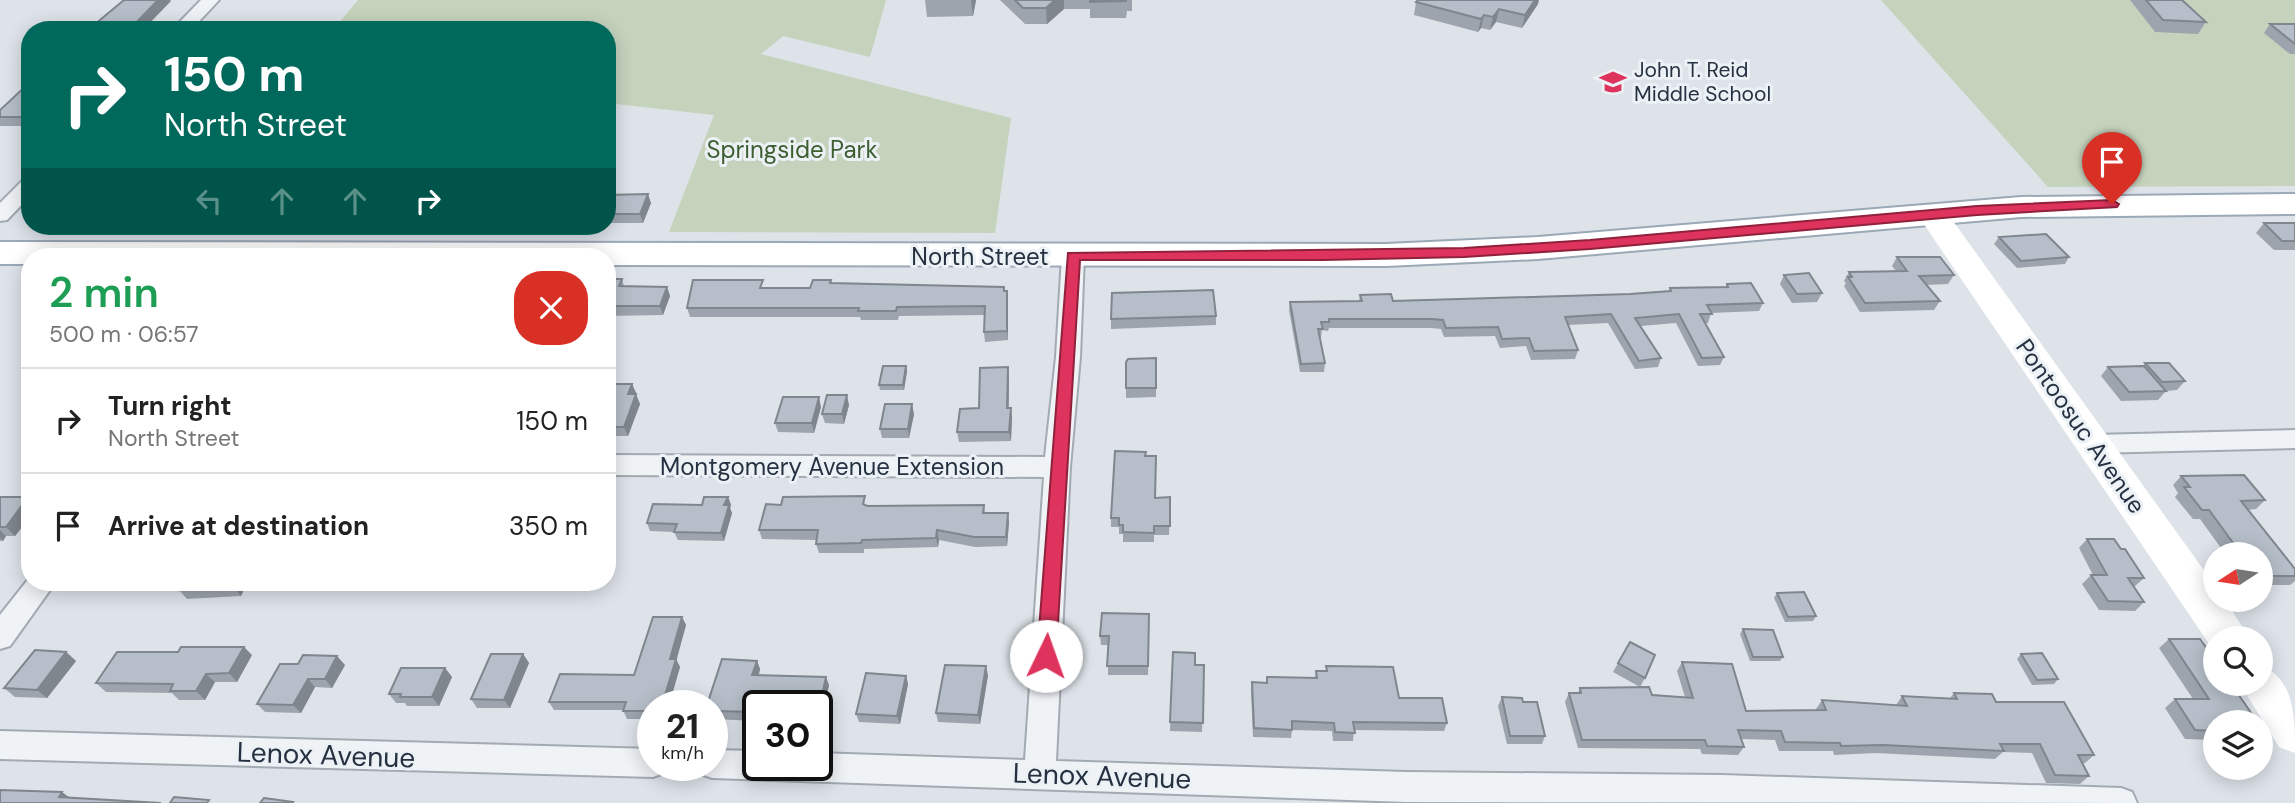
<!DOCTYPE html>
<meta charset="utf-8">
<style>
:root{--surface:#fff;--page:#f2f2f2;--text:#222;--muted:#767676;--line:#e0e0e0}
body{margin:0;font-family:"DM Sans",sans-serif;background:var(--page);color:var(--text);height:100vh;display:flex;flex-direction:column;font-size:26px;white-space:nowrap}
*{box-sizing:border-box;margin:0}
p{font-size:23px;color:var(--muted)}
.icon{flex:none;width:38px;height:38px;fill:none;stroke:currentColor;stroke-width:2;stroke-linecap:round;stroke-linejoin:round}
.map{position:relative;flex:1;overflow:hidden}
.sheet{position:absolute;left:21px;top:248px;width:595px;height:343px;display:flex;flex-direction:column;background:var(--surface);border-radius:28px;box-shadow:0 4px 18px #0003}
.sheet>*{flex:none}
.banner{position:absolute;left:21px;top:21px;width:595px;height:214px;border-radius:28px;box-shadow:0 4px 18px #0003;background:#00695c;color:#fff;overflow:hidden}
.needle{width:46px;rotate:258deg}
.buttons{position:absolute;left:2203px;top:542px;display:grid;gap:14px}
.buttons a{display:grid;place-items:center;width:70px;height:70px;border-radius:50%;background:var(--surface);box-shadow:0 4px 18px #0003;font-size:35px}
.speed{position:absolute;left:637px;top:690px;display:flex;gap:14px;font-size:35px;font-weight:700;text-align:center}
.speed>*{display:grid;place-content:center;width:91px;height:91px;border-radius:50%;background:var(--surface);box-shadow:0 4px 18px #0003;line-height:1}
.speed small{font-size:18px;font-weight:400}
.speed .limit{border:4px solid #111;border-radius:10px;background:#fff;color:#111}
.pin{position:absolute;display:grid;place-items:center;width:60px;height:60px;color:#fff;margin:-72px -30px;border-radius:50% 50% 50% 0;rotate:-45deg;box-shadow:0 0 7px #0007}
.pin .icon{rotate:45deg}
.me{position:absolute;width:77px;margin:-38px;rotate:3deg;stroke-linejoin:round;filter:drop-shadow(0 0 5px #0008)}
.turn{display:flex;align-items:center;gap:24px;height:147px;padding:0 28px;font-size:32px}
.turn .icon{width:91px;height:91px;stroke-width:2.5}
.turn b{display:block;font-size:49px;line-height:60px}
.lanes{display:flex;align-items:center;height:66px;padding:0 28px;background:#0003;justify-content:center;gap:35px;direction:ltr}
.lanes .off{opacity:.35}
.round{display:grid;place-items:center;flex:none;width:74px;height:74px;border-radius:28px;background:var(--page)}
.summary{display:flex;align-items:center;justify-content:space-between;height:119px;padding:0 28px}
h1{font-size:42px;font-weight:600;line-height:52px;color:#1e9e55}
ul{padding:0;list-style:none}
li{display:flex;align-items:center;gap:21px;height:105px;padding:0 28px;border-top:2px solid var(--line)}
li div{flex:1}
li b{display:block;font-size:26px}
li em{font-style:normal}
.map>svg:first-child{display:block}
</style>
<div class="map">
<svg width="2295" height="803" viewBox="0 0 2295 803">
<rect width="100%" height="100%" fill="#dde3e9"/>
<g fill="#c5d3bd">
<path d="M358,0h528l-16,57 -87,-21 -22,18 250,64 -16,115 -326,-1 45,-117 -107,-12v-73h-274z"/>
<path d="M1881,0h414v186l-247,1z"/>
</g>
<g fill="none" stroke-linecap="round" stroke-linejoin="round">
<g stroke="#a2aab3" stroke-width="4">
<g id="street">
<path d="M201,0h18l-28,30h-19z"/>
<path d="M30,178v18l-23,24 -7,1v-18l23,-23z"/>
<path d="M1073,249l8,2 3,5 -4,101 -10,110 -14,294 350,11 316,3 399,13 11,4 5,11 -731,-1 -694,-24 -11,-4 -4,-9h15v-15l46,1v14h59v-12l208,7 19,-283 -437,-2v-20l438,2 11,-100 6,-101 3,-5z"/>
<path d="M2295,430v18l-202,5 -9,-2 -4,-7 4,-7 9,-2z"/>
<path d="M30,577v6h25l-45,63 -10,3v-34z"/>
<path d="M0,731l653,18v16h15l-4,8 -11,4 -653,-18z"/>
</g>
</g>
<g stroke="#9ba8b6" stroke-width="4">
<path id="primary" d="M2295,194v20l-274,3 -483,42 -152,7 -779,-1v-8h-577v7h-30v-22l1386,2 152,-7 483,-40z"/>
</g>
<use href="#street" fill="#f0f3f6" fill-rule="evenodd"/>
<g fill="#fff" fill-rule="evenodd">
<path d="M1932,205l11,2 273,380v13h9l25,39h-34l-2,12 -297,-437 4,-7z"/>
<path d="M2261,665c34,15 34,52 34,88l-16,-6 -39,-63h21z"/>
</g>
<use href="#primary" fill="#fff" fill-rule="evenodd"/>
</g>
<g fill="#9da4ad">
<path d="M925,0h51l-3,16 -46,1z"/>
<path d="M1000,0h132v11h-5l-1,7h-36v-9h-26l-17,15h-22z"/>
<path d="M2130,0h52l24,22 -8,12 -43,-2z"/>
<path d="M1416,2l122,2 -16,24 -26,-6 -6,8 -9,-2 -3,4 -64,-17z"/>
<path d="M2270,24h25v30h-5l-26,-21z"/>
<path d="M30,84v42h-30v-16z"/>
<path d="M607,195l44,8 -8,20h-36z"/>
<path d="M2264,223h31v27h-21l-18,-17z"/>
<path d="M1999,237l70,20 -4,7 -48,4 -23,-24z"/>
<path d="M1897,257l57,18 -6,9 -22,1 14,16 -6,9 -74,2 -16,-26 2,-3 -2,-2 5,-9 47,-1 -4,-5z"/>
<path d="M1784,275l38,18 -5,9 -25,1 -12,-19z"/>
<path d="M607,279h15l2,7 43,1 3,9 -7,19 -56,1z"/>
<path d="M831,280l1,3 175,8 1,49 -23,2 -1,-10v-17l-85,1 -1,4h-37l-1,-3h-170l-3,-9 78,-20h45z"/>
<path d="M1727,284l36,19 -4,8 -48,2 -3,10h-3l19,34 -4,8 -22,1 -22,-43 -35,3 20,32 -3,9 -23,2 -27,-46 -40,2 10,25 -3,9 -44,1 -5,-14 -26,2 -5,-12 -51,1 -3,-8 -10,-1h-102l-1,3 -6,-1 -1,7h-1l5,26 -1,9h-24l-11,-62 1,-8 69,-1 1,-6 33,6 237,-7 39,-3 1,-3h55z"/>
<path d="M1216,316v9l-105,4v-10z"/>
<path d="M1156,358v39l-30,1v-36z"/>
<path d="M2145,363l40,18 -8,9 -11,1 -8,9 -37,1 -20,-25 7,-9 35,-1z"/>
<path d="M906,366l1,5 -3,19h-24l-1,-5z"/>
<path d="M1009,376v32l3,9 -1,24 -52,1 -2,-10z"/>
<path d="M607,384h25l4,9 -1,1 5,10 -12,32h-21z"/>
<path d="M849,405l-5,19 -19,-1 -3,-9z"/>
<path d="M821,407l-7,26 -36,-1 -3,-9z"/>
<path d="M914,414l-5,24h-27l-2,-9z"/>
<path d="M1145,456l10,42 15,-1 -1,38h-15v7h-31v-8h-4v-7h-8v-9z"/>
<path d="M2181,476l84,24 -9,9 -8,1 47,59v12l-5,4h-29v-30h-35l-26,-36h-7l-18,-22 3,-4 -5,-8z"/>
<path d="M0,497h28l2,2v18l-15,19h-9l-3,5h-3z"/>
<path d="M728,497l3,8 -1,3 2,5 -8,28 -46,-1 -4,-8 -24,-1 -3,-8z"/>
<path d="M984,505l1,8 24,9 -2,24 -32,1 -36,-7 -1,7 -74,2v4h-45l-3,-9v-4l-54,-1 -3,-9 108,-24z"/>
<path d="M2087,539l34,10 23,29 -10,9 10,15 -9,9 -36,-1 -17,-26 9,-9h2l-14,-27z"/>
<path d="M183,583h64l-6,13 -54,3 -8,-9z"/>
<path d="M1777,593l39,23 -3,5 -28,1 -11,-24z"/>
<path d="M1149,614l-1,61h-40v-30h-7l-1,-9z"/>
<path d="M682,617l4,8 -10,34 4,8 -11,38h-16v14h-26l-4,-9h-69l-5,-8 85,-27z"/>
<path d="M1743,629l40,28 -3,4h-30l-10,-27z"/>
<path d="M2169,639l85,78 -7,6h-31v17l-31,-1 -20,-31 10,-9h18l-34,-51z"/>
<path d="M66,652l10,9 -29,37 -32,-1 -11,-9z"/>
<path d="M1173,652l22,13h9l-2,67 -32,-1z"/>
<path d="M523,654l6,9 -19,45h-33l-6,-9z"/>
<path d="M2021,654l37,25 -4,5 -22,1 -15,-26z"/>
<path d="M252,655l-15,27h-22l-10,18h-26l-7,-7 -66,-1 -10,-9z"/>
<path d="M757,661l3,8 -1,6 70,10 -8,37h-4v-17h-59v16l-46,-2v-14z"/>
<path d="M1682,662l64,49 70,-1v-1l6,-9 74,5 6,-9 48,2 4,-5 42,9 98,53 -9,8h-2l6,13 -9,8 -34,-1 -14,-30 -29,-1 -8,7 -120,-6 -41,2 -1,-4h-54l-4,-11 -34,-1 3,8 -6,8 -36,-1 -2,-5 -122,-1 -13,-46 4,-9h9l2,-5 105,9 -8,-26z"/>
<path d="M1618,663l27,15 -5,9 -27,-15z"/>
<path d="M280,664l65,1 -13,23 -17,-1 -14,26 -36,-1 -8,-8z"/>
<path d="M1326,666l73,32 48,25 -3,8 -90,-1 -1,11h-20l-1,-10 -40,-1 -1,8 -38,-1 -2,-46 1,-9 14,1 1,-6 48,1 1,-7h10z"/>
<path d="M445,668l7,9 -13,29h-32l-2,-3h-9l-7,-9z"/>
<path d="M988,675l-8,49 -42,-2 -2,-9z"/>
<path d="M906,676l2,8 -8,40 -41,-2 -3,-8z"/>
<path d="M1502,697l21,5 22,34 -3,8h-35l-9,-38z"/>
</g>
<g fill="#7f868d">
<path d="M158,0h12l1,1 -28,29h-14z"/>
<path d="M971,0h5l-3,16z"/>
<path d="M1055,0h9v9l-17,15 -1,-16z"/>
<path d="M1535,0h4l-1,4 -16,24 3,-13z"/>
<path d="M1499,9l-3,13 -6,8 3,-13z"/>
<path d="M1484,15l-3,13 -3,4 3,-13z"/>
<path d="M30,110v16h-1l-7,-9z"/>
<path d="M648,194l3,9 -8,20 -3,-9z"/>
<path d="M667,287l3,9 -7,19 -3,-9z"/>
<path d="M1007,291l1,10v39l-1,-9z"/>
<path d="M906,366l1,5 -3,19 -1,-5z"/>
<path d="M1008,367l1,9 -1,41 -1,-9z"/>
<path d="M632,384l4,9 -4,11 -4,-10z"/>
<path d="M636,394l4,10 -12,32 -4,-9z"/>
<path d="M847,395l2,10 -5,19 -2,-10z"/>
<path d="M819,397l2,10 -7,26 -2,-10z"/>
<path d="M912,404l2,10 -5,24 -1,-9z"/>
<path d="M1011,408l1,9 -1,24 -2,-9z"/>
<path d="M28,497l2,2v18l-15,19 -9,-9z"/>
<path d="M728,497l3,8 -1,3 2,5 -8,28 -3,-8 3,-28z"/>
<path d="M607,507l4,7 -4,9z"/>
<path d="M1008,513l1,9 -2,24 -1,-9z"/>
<path d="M0,530l6,6 -3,5 -3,-3z"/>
<path d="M937,530l2,10 -1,7 -2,-9z"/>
<path d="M235,583h12l-6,13 -8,-10z"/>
<path d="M682,617l4,8 -10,37v-3l4,8 -11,38h-7l8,-46z"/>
<path d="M244,647l8,8 -15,27 -8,-9z"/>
<path d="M66,652l10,9 -29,37 -10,-8z"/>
<path d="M523,654l6,9 -19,45 -6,-8z"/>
<path d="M337,656l8,9 -13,23 -7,-9z"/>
<path d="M757,661l3,8 -4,15 -4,-9z"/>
<path d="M986,666l2,9 -8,49 -2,-9z"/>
<path d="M445,668l7,9 -13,29 -7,-9z"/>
<path d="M206,674l9,8 -10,18 -9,-9z"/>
<path d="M906,676l2,8 -8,40 -3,-8z"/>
<path d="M826,677l3,8 -8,37 -3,-8z"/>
<path d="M308,679l7,8 -14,26 -8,-8z"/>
<path d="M62,792l11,8 -14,-3z"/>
</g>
<g fill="#b6bfc9" stroke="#7f868d" stroke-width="2">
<path d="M124,0h34l-29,30h-41z"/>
<path d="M1015,0h40l-9,8h-23z"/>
<path d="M1090,0h36v1l-36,1z"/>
<path d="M1418,0h117l-10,15 -26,-6 -6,8 -9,-2 -3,4 -65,-17z"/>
<path d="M2146,0h36l24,22 -43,-2z"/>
<path d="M2270,24h25v20z"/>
<path d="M28,84h2v26l-8,7h-22v-7z"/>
<path d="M648,194l-8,20h-33v-19z"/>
<path d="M2264,223h31v18h-13z"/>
<path d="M2046,234l23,23 -48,4 -22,-24z"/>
<path d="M1897,257h43l14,18 -35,1 21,25 -75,2 -17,-26h4l-3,-5 58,-1z"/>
<path d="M1809,273l13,20 -25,1 -13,-19z"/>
<path d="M607,279h15l-3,7 48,1 -7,19h-53z"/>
<path d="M693,280h70l-3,8h50l3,-8h18l-1,3 174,4v4h3v40l-23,1 1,-26 -88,1 -1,4h-38l1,-3h-172z"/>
<path d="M1751,283l12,20 -56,2 5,9h-12l24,43 -22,1 -23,-44 -44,4 26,40 -22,3 -28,-47 -46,3 13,33 -44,1 -5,-13 -27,1 -4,-12 -52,1 -3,-8 -11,-1h-103v3h-8l2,7h-5l7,34 -24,1 -11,-62 72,-1 -2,-6 31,-1 2,7 237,-7 41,-3 -1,-3 58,-1 -1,-3z"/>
<path d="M1213,290l3,26 -105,3 1,-26z"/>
<path d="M1156,358v30h-30v-26l2,-3z"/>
<path d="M2145,363h24l16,18 -23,1z"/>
<path d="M883,366h23l-3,19h-24z"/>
<path d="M2144,366l22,25 -37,1 -21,-25z"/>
<path d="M1008,367l-1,41h4l-2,24h-52l3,-23 19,-1 1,-40z"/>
<path d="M607,384h25l-4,10h8l-12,33h-17z"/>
<path d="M827,395h20l-5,19h-20z"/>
<path d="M783,397h36l-7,26h-37z"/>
<path d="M885,404h27l-4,25h-28z"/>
<path d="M1115,451l31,1 -1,4h11l-1,42 15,-1v29h-16v7l-31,-1v-7h-4v-7h-8z"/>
<path d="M2244,475l21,25 -24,1 54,68v7h-31l-3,-4v-17h-19l-33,-45h-7l-18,-23h6l-9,-11z"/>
<path d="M865,496l-2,8 4,2 117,-1 -1,8h25l-2,24h-32l-37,-7 -1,8 -74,2 -1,3 -45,1 2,-14h-59l7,-26 15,1 2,-8z"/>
<path d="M0,497h28l-22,30h-6z"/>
<path d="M704,497h24l-4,8h5l-8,28 -47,-1 3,-8 -30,-1 6,-19 49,1z"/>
<path d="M2087,539h27l7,10h4l19,29h-16l16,24 -36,-1 -17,-26h16z"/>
<path d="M183,583h52l-2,3 -54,4z"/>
<path d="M1804,592l12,24 -28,1 -11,-24z"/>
<path d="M1102,613l47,1 -1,52h-41l2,-30h-9z"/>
<path d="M653,617h29l-12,42h6l-14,46h-9v6h-30l3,-9h-77l11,-28 74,1z"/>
<path d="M1743,629l30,1 10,27h-30z"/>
<path d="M2169,639h31l16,22v23h15l23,33h-18l4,6h-24v8l-21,-1 -20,-31h34z"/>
<path d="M1630,642l25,13 -10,23 -27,-15z"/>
<path d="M181,647h63l-15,26 -23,1 -10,17h-26l3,-7 -77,-1 21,-31h61z"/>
<path d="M35,650l31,2 -29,38 -33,-2z"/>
<path d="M1173,652l22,1v12h9l-1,58 -33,-1z"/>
<path d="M2042,653l16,26 -21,1 -16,-26z"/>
<path d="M491,654h32l-19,46 -33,-1z"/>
<path d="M303,655l34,1 -12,23h-17l-15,26 -36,-1 23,-40h18z"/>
<path d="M722,659l35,2 -5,14 74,2 -8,37 -1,-9h-59v7l-46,-1v-6h-5z"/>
<path d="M1682,662l50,2 14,47 80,-1 -4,-10 85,6 -5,-10 55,3 -3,-6 38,1 4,8h68l30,53h-16l11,21 -34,-1 -15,-31h-40l4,7 -121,-6 -42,1 -1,-3 -55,-1 -4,-11 -43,-1 6,17 -37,-1 -2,-6h-123l-13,-47h12l-1,-5 69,-1 3,8 41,3z"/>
<path d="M945,665l41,1 -8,49 -42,-2z"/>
<path d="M1326,666l67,1 6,31h43l5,25 -94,-1 2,11 -20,-1 -1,-9 -42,-2v9l-38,-2 -2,-46 15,1v-6l50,1 -1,-7h11z"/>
<path d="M401,668h44l-13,29h-32l1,-3h-12z"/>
<path d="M866,673l40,3 -9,40 -41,-2z"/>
<path d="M1502,697l20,1 1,4h14l8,34h-35z"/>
<path d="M0,790l62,2 -3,5 102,6h-161z"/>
<path d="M174,797l35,3 -2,3h-37z"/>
<path d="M264,798l29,4 -1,1h-32z"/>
</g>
<path fill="#dd335c" stroke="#90213c" stroke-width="2" d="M2112,200l7,4 -2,3 -140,8 -387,34 -126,8 -141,3h-243l-24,396 -3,6 -7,2 -6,-2 -3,-6 31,-403 396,-5 126,-8 387,-34z"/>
<defs>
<g id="school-bare" transform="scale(2.1)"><path d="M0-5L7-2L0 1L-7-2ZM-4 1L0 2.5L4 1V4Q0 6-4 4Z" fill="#dd335c" stroke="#ecf1f6" stroke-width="2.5" paint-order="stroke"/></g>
</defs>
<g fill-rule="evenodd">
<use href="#school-bare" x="1613" y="82"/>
</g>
<g text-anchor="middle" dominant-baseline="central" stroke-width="6" stroke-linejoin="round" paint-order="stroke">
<g font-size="21" fill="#253141" stroke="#ecf1f6" text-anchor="start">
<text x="1634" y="70">John T. Reid<tspan x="1634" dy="24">Middle School</tspan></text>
</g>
<g font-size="24" fill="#3d5e30" stroke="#ecf1f6">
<text x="792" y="149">Springside Park</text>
</g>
<g font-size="24" fill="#253141" stroke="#ecf1f6">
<text x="980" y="256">North Street</text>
<text transform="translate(2081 426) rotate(55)">Pontoosuc Avenue</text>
<text x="832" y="466">Montgomery Avenue Extension</text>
</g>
<g font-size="28" fill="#253141" stroke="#ecf1f6">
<text transform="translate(326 755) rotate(2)">Lenox Avenue</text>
<text transform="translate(1102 776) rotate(2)">Lenox Avenue</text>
</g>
</g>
</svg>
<div class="buttons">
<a><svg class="needle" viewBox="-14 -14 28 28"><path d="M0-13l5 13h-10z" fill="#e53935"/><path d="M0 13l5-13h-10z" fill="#767676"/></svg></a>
<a><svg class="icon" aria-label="search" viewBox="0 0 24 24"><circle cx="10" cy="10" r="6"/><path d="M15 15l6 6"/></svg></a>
<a><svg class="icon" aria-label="layers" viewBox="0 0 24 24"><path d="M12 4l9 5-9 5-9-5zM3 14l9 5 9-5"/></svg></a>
</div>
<div class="speed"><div>21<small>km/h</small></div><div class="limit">30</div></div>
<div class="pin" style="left:2112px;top:204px;background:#d93025"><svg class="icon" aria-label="arrive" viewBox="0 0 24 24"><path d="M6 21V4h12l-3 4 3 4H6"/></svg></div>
<svg class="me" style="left:1046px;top:656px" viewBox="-20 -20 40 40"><circle r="19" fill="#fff"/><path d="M0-13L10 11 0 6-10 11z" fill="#dd335c"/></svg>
<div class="banner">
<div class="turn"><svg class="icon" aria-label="right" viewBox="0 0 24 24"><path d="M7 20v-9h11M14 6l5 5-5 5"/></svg><div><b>150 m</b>North Street</div></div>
<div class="lanes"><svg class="icon off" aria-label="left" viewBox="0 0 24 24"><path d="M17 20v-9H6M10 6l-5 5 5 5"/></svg><svg class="icon off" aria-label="ahead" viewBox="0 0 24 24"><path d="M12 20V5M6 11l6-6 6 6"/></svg><svg class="icon off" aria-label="ahead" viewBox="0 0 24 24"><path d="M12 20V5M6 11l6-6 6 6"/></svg><svg class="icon" aria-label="right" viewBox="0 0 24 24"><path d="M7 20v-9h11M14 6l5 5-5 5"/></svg></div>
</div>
<section class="sheet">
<div class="summary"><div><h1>2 min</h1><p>500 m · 06:57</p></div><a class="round" style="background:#d93025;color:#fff"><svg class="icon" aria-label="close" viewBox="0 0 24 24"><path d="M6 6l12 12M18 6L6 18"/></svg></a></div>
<ul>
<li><svg class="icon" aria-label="right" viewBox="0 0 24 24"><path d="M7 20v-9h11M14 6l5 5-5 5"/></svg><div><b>Turn right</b><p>North Street</p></div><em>150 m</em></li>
<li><svg class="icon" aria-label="arrive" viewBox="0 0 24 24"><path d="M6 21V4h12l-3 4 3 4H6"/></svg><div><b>Arrive at destination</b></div><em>350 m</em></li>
</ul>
</section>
</div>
